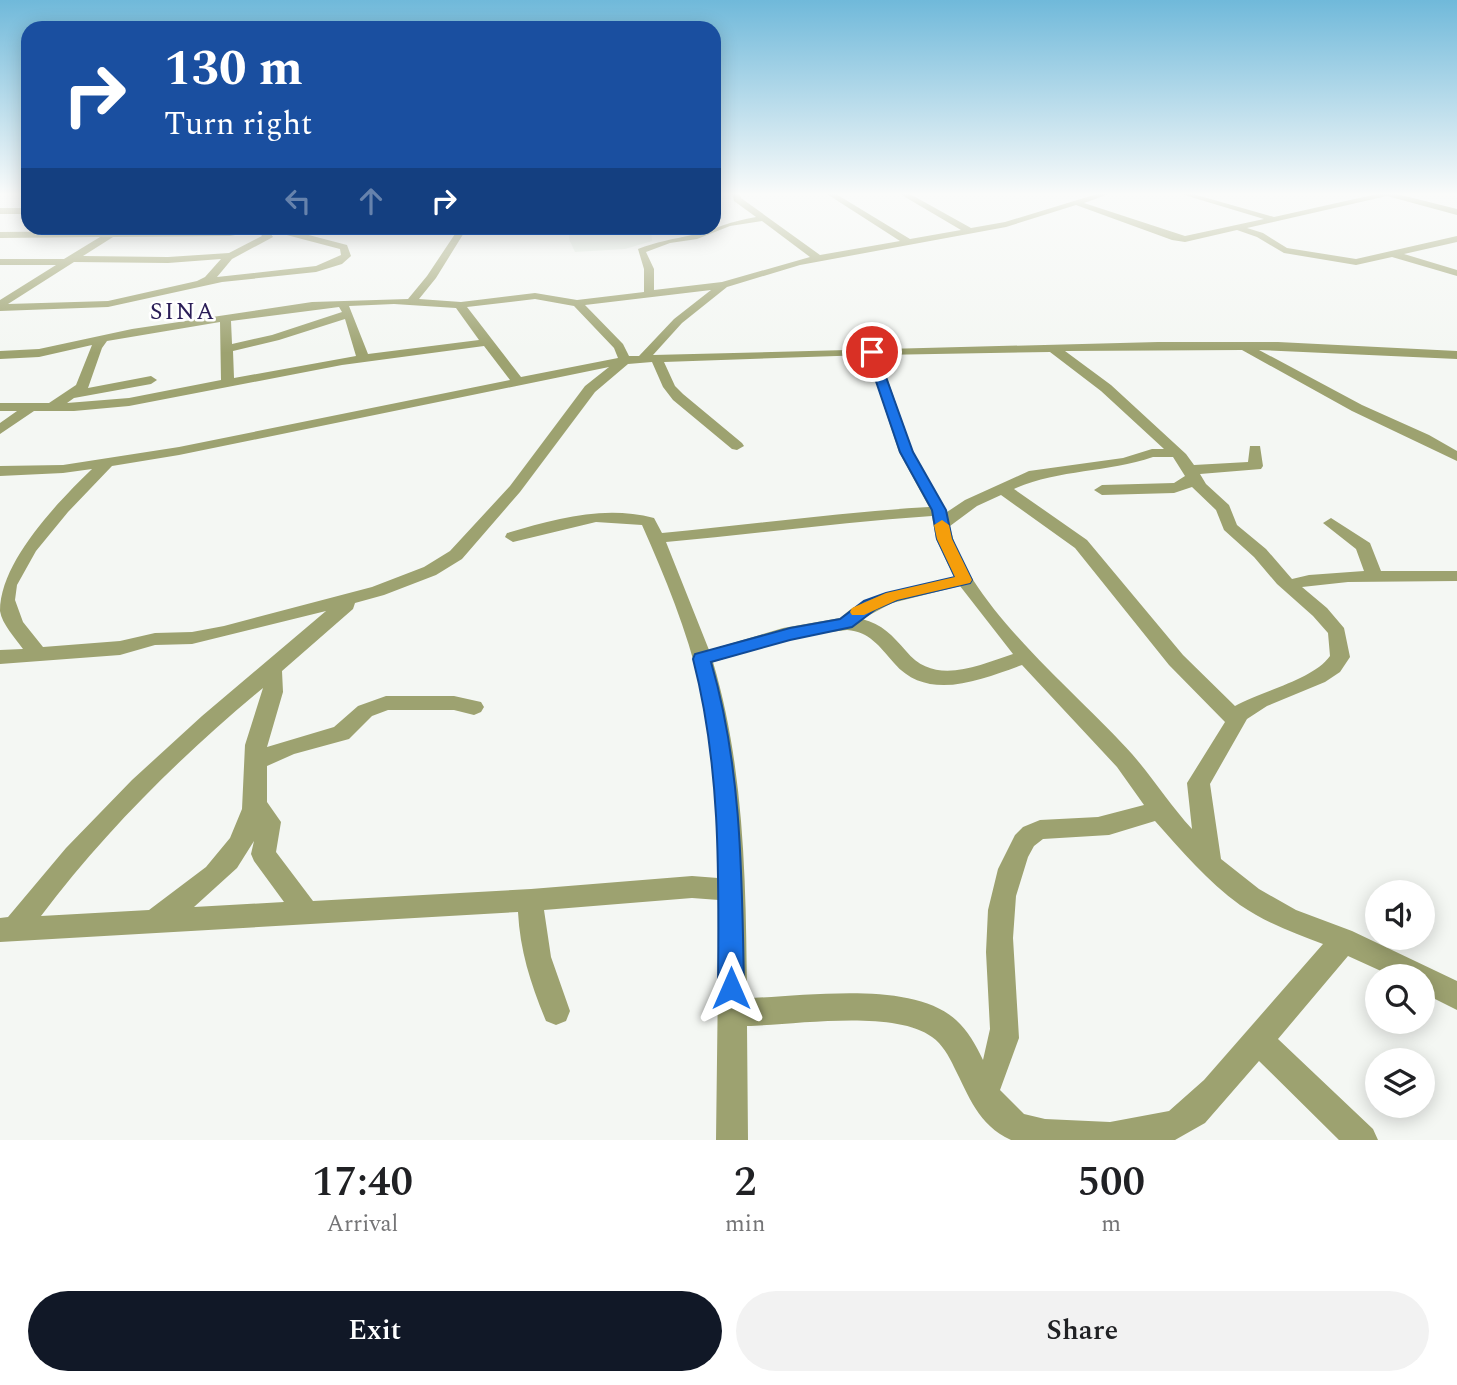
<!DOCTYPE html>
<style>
:root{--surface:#fff;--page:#f2f2f2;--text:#202124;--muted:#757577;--accent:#111827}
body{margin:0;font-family:Spectral,serif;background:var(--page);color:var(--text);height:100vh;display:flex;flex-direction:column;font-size:26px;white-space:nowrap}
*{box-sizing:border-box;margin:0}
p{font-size:23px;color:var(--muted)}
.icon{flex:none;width:38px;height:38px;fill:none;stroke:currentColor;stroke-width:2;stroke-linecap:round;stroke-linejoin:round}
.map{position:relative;height:1140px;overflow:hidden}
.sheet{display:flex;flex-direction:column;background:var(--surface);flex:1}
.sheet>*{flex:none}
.top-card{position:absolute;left:21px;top:21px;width:700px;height:214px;border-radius:21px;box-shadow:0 4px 18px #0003;background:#1a4fa0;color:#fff;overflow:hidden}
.fabs{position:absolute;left:1365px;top:880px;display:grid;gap:14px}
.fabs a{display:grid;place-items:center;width:70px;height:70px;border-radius:50%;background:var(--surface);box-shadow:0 4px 18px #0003;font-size:35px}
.pin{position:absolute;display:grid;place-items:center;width:60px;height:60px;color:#fff;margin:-30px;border:4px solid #fff;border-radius:50%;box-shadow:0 2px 7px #0007}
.me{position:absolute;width:77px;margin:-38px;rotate:0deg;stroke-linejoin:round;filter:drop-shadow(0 0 5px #0008)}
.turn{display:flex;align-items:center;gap:24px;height:147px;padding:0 28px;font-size:32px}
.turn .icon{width:91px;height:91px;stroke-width:2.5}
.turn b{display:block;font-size:49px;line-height:60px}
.lanes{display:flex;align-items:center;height:66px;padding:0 28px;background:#0003;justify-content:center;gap:35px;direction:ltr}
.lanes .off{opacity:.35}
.eta{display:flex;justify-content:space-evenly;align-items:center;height:119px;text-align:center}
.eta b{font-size:42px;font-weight:600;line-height:49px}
.primary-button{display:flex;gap:14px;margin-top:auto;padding:14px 28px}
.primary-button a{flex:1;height:80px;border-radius:42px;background:var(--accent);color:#fff;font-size:28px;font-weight:600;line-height:80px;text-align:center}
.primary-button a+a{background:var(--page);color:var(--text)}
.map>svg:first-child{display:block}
</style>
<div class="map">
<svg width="1457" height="1140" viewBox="0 0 1457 1140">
<rect width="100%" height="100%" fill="#f4f7f3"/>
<path fill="#e3ece2" d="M569,228h82l1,13 -27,8 -50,3 -6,-13z"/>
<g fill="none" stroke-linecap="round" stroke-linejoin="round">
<g fill="#9da270" fill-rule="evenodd">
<path d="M732,194h8l1,4 79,57 80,-14 -73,-47h9l74,45 51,-9 -61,-36h10l61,34 34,-6 92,-28h12l-25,9 101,33 79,-17 -83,-25h12l81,23 103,-23h20l60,15v6l-70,-19 -140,32 16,5 24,15 69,11 101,-23v6l-53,12 53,16v6l-65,-19 -36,8 -72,-12 -27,-16 -20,-7 -52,12 -13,-2 -96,-35 -70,22 -206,38 -73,22 -45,36 -29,32 505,-13h120l179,9v8l-198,-9 103,55 67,30 28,16v10l-105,-50 -110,-61 -177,1 46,34 75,69 8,11 54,-3 2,-16h10l3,20 -2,3 -61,5 6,10 23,21 8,20 29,24 26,30 17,-4 55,-4 -8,-22 -33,-26 8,-5 39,25 11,28h76v10l-109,1 -46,5 25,21 17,20 6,29 -10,15 -15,10 -58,24 -20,13 -37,65 11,75 38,30 37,21 56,21 105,50v29l-34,-17v-17h-31l-44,-20 -70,83 95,90 5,11h-39l-80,-79 -54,62 -30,17h-164c-33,-15 -42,-44 -57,-73 -5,-11 -12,-23 -22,-30 -38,-28 -138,-12 -185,-11l1,114h-32l3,-240 -27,-2 -148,12 7,47 19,54 -4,10 -10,4 -10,-4c-15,-36 -26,-70 -28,-109l-518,30v-24l8,-1 58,-69 66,-68 70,-64 124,-105 -134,33 -37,1 -35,10 -120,9v-14l23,-1c-8,-11 -21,-25 -23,-38 0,-50 59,-110 92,-142l-29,4 -63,3v-10l63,-1 116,-18 331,-67 -26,-34 -142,19 -213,41 -55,5h-40l-34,23v-11l17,-12h-17v-8h49l27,-18 16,-40 -53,12 -39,2v-8l39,-2 93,-20 180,-27 96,-3 19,-23 32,-48h8l-31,50 -17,21 42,3 74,-9 42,7 67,-8v-23l-6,-20c18,-7 35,-10 54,-14 23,-6 39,-14 64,-18l-22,-16zM762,221l48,36 -88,25 -68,8v-21l-8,-17 24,-9 27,-4 33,-13zM711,290l-37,29 -35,37h-10l-6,-12 -38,-39zM535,299l39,7 40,42 4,10 -97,19 -54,-70zM394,304l62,4 23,32 -111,14 -19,-48zM339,307l3,5 -70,23 -40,9 -1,-23zM345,319l11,37 -122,22 -1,-27 46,-11zM220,322l1,58 -92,18 -62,5 7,-5 77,-14 6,-4 -6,-4 -63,12 14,-40 5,-7zM1050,352l51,39 63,58h-12l-29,9 -94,13 -64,29 -18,12 -34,-60 -34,-97zM867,355l32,97 30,55c-89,5 -178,18 -267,26l-8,-15c-51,-13 -98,1 -147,15l-2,4 8,5 83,-20 46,3c23,52 45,105 58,161 14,62 17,128 18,192l-26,-2 -161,13 -218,12 -37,-49 5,-30 -14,-20v-36l27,-12 55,-15 23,-23 16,-6h66l20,5 7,-3 3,-5 -3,-5 -27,-6h-68l-28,10 -24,21 -67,20 16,-55 -1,-21 71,-62 2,-6 29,-8 52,-20 26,-16 58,-67 75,-100 33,-28 24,-2 11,25 10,13 59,49 5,1 7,-4 -2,-3 -59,-49 -8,-8 -11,-24zM609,367l-24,19 -75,100 -60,65 -26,16 -52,20 -148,39 -32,6 -37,1 -35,8 -77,6 -20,-25 -8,-22 2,-15 19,-34 32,-39 44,-46 67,-11zM1153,457h20l12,19 -11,7 -72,2 -8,5 8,5 72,-2 18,-6 24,23 8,20 30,27 23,27 36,32 15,17 2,23c-17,24 -69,35 -95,50l-52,-51 -96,-115 -73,-51c44,-20 93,-16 139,-32zM1001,495l74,53 94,117 56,57 -38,61 5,46c-22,-24 -39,-51 -60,-75 -52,-59 -168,-151 -182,-228l27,-20zM932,516l4,23 18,38 -74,18 -29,14 -11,9 -57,10 -74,22 -43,-108c89,-8 177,-20 266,-26zM960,586l53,68c-36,12 -79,32 -107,-3 -13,-15 -24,-27 -44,-32l30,-16zM847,630c23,2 32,16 47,33 34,40 88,16 128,2l95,102 27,38 -46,12 -58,3 -17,7 -8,8 -17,34 -10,41 -2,42 4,77 -7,31c-7,-15 -15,-29 -27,-40 -44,-41 -154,-23 -209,-22 -1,-112 -2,-228 -34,-336l93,-27zM263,688l-18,57 -3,64 -12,29 -24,29 -57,43 -108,6c64,-85 140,-160 222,-228zM1155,821c27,30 52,60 85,84 26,18 55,28 83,39l-119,136 -35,31 -59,11 -65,-3 -21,-5 -24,-24 19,-52 -6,-100 3,-42 12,-39 6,-11 9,-7 66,-4zM254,841l-3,13 3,7 30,41 -90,5 43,-39z"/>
<rect x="0" y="208" width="28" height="6"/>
<path d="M249,228h18l6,9 -41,22 -15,18 99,-11 25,-11 -1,-6 -61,-16 -1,-2 4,-3 65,17 4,11 -9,8 -26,8 -94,10 -114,25 -108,4v-11l56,-35h-56v-6h64l36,-22 -100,1v-6l230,-2zM258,231l4,5 -33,17 -61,4 -85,-1 30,-19 117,-1zM221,259l-16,18 -8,4 -89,20 -100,3 66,-42 94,1z"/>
<path d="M312,228h73l3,2 -4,3h-75l-1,-2z"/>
</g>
</g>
<linearGradient id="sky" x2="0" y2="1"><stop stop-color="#70b9da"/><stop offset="0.55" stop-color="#fafbfa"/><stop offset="1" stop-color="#fafbfa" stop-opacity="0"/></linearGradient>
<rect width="1457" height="353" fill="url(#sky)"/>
<path fill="#1a73e8" stroke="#114b97" stroke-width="2" d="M868,349l9,3 36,100 33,58 6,29 20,41 -2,3 -73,17 -21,9 -24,18 -62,13 -79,22c31,106 31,216 33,326l-4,8 -9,4 -9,-4 -4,-8c1,-111 3,-221 -25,-329l2,-5 95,-26 50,-9 24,-18 22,-8 69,-16 -18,-38 -5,-29 -32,-58 -34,-100z"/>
<path fill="#f59e0b" d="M942,520l7,5 3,14 20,41 -2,3 -73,17 -33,15h-12l-2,-3 2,-4 34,-15 69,-16 -18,-38 -3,-14z"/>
<g text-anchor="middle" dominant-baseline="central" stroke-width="5" stroke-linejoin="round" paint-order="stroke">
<g font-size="24" letter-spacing="2" fill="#2a1d57" stroke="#fff">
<text x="183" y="312">SINA</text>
</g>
</g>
</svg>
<div class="fabs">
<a><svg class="icon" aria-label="sound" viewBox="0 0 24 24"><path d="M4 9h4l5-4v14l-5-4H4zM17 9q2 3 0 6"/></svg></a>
<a><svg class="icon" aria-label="search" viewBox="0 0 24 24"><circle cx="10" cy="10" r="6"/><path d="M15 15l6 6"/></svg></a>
<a><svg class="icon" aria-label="layers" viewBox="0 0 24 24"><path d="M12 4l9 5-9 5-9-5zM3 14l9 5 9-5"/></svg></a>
</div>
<div class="pin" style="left:872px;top:352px;background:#d93025"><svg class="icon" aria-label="arrive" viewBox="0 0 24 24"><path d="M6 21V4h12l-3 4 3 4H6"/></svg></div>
<svg class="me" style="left:731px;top:988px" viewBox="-20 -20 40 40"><path d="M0-17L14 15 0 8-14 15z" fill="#1a73e8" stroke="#fff" stroke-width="4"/></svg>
<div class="top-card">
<div class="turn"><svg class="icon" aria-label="right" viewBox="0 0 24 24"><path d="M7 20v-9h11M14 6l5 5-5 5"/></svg><div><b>130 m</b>Turn right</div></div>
<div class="lanes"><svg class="icon off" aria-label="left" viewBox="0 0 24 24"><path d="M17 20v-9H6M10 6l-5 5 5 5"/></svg><svg class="icon off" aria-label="ahead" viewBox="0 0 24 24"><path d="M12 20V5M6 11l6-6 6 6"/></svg><svg class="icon" aria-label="right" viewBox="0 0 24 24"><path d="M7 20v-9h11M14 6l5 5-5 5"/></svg></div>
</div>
</div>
<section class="sheet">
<div class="eta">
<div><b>17:40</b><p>Arrival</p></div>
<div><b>2</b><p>min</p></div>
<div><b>500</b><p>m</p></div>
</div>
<div class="primary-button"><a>Exit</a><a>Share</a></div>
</section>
